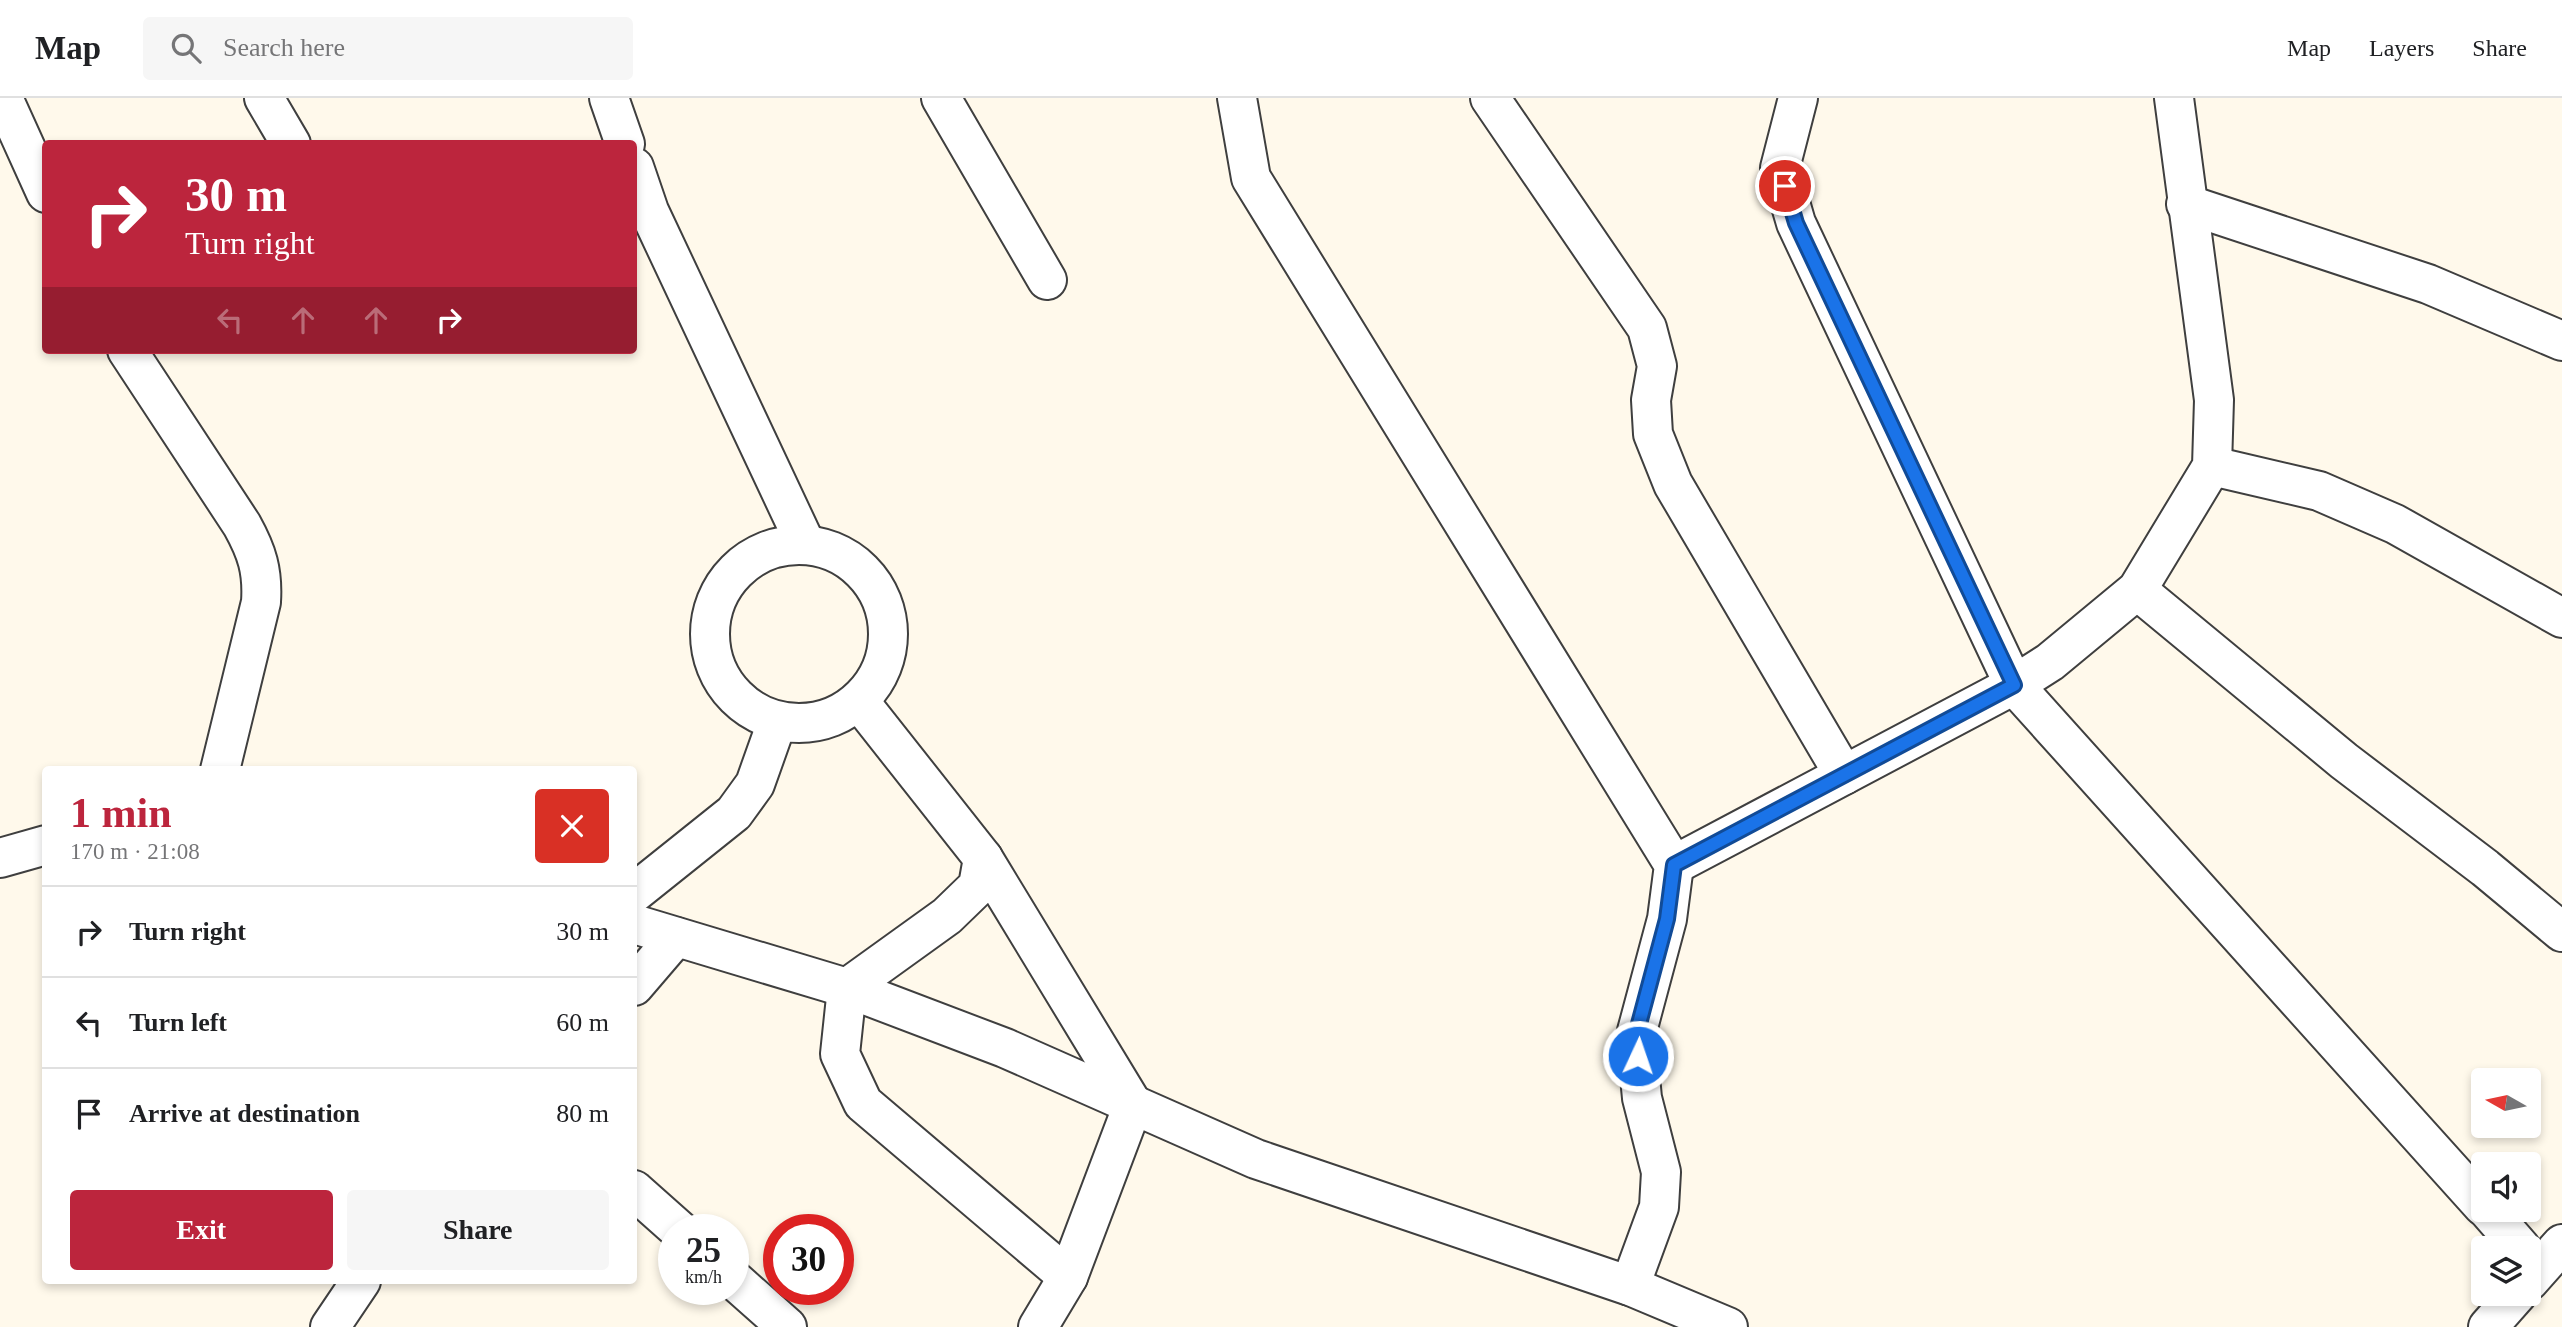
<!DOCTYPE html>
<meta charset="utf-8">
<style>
:root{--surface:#fff;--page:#f6f6f6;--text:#202124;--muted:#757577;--line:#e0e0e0;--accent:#bc253d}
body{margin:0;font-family:"Times New Roman",serif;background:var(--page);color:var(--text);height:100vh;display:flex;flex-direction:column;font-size:26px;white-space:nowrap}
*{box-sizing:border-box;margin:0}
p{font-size:23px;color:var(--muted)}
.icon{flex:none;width:38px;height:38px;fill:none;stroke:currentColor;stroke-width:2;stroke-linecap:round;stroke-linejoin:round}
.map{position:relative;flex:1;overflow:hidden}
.side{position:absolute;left:42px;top:668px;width:595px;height:518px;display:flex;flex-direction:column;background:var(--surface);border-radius:7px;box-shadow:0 4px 10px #0003}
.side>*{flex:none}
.top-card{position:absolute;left:42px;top:42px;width:595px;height:214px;border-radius:7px;box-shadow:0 4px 10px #0003;background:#bc253d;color:#fff;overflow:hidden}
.needle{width:46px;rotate:279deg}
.buttons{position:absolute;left:2471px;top:970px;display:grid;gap:14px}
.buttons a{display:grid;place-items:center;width:70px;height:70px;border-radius:7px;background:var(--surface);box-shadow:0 4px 10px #0003;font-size:35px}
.speed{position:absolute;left:658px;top:1116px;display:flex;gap:14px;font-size:35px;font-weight:700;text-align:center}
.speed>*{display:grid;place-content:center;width:91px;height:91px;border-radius:50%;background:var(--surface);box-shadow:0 4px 10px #0003;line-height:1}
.speed small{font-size:18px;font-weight:400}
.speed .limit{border:10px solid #d22;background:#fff;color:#111}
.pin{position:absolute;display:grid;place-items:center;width:60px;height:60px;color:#fff;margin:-30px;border:4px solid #fff;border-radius:50%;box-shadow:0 2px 7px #0007}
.me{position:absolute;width:77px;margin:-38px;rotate:3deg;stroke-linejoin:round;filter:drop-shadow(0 0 5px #0008)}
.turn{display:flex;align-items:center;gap:24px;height:147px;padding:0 28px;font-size:32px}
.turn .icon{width:91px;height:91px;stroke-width:2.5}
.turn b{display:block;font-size:49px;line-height:60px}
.lanes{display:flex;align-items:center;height:66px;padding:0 28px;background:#0003;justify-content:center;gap:35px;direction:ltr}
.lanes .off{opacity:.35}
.round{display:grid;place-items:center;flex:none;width:74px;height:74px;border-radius:7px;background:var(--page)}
.summary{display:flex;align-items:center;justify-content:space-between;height:119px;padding:0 28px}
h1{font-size:42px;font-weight:700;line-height:52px;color:var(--accent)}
.cta{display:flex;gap:14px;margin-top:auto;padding:14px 28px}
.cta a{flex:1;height:80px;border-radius:7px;background:var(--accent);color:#fff;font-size:28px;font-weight:700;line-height:80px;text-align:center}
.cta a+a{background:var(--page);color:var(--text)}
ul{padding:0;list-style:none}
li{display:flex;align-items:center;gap:21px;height:91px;padding:0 28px;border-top:2px solid var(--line)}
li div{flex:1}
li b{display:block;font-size:26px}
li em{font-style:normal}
header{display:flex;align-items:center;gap:42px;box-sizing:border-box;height:98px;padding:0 35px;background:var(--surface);border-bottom:2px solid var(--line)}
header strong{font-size:33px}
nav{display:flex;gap:38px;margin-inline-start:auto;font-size:24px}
.search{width:490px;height:63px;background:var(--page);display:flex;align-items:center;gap:18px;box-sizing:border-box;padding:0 24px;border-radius:7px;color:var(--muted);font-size:26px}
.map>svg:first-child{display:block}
</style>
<header>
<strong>Map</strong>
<div class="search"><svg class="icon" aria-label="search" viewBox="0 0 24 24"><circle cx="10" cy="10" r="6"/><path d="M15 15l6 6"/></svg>Search here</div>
<nav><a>Map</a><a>Layers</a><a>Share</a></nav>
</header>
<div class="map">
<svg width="2562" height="1229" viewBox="0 0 2562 1229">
<rect width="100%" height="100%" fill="#fff9eb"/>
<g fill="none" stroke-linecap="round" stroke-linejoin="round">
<g stroke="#3f3f3f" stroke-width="42">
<g id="minor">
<path d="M3,0l43,95"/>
<path d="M264,0l27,46"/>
<path d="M609,0l16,46"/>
<path d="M941,0l106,182"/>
<path d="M1237,0l14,80 423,687 -7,54 -31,116 6,63 19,74 -2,35 -29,79"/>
<path d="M1490,0l157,230 10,38 -6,34 2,34 20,50 171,291"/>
<path d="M1798,0l-18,70 16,55 218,462 469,521"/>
<path d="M634,69l15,44 157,334"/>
<path d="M2186,106l242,80 134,57"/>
<path d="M127,252l115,175c15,27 21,46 19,77l-41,168"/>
<path d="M2212,368l107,25 76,33 167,94"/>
<circle cx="799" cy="536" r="89"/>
<path d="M2137,492l207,171 141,107 77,64"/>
<path d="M859,603l124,157 -5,28 -31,30 -100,72 -7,66 23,49 205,174"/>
<path d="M0,760l46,-13"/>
<path d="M983,760l150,247 -65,172 -30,50"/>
<path d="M1674,767l340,-180 36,-23 87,-72 75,-124 2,-66 -40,-302"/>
<path d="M634,795l100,-80 21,-29 22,-62"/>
<path d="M634,826l213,64 158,60 251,111 374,127 98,41"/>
<path d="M634,888l42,-49"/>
<path d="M634,1092l45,40"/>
<path d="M2487,1111l34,39"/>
<path d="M733,1181l54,48"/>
<path d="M2529,1183l33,-37"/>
<path d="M330,1229l31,-46"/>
<path d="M2488,1229l30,-34"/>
</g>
</g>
<use href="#minor" stroke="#fff" stroke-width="38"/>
</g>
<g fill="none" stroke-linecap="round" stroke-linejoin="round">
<g stroke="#114b97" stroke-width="18">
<path id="route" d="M1638,958l-2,-21 31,-116 7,-54 340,-180 -218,-462 -11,-37"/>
</g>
<use href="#route" stroke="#1a73e8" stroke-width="12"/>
</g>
</svg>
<div class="buttons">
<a><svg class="needle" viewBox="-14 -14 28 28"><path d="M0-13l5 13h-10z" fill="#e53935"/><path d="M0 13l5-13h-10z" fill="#757577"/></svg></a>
<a><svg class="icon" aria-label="sound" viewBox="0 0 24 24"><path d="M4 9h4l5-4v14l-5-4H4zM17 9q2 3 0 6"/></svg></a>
<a><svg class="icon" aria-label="layers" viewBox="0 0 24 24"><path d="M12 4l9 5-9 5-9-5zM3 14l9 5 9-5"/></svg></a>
</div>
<div class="speed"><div>25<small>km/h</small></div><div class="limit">30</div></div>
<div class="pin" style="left:1785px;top:88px;background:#d93025"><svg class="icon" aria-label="arrive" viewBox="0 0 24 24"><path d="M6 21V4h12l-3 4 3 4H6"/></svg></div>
<svg class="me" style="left:1638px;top:958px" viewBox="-20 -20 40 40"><circle r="17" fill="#1a73e8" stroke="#fff" stroke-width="3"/><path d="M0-11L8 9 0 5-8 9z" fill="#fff"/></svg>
<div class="top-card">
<div class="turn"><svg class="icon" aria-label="right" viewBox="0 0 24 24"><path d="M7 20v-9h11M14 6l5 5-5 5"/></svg><div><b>30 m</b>Turn right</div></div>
<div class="lanes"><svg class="icon off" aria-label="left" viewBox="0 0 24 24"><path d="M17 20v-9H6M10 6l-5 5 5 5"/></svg><svg class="icon off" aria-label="ahead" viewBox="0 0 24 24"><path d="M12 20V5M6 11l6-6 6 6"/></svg><svg class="icon off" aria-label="ahead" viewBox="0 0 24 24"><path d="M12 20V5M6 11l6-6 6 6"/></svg><svg class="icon" aria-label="right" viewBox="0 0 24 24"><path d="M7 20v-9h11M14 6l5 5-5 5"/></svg></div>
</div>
<section class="side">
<div class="summary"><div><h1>1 min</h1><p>170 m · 21:08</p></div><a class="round" style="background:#d93025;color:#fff"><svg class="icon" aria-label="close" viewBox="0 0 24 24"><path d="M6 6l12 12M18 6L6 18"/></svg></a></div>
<ul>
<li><svg class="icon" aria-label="right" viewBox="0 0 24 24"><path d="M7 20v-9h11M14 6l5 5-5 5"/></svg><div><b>Turn right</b></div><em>30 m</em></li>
<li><svg class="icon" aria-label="left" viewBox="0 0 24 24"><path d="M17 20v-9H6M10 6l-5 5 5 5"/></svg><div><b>Turn left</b></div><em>60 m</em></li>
<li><svg class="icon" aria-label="arrive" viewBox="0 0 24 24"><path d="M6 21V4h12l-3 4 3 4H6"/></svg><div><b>Arrive at destination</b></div><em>80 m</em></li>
</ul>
<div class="cta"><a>Exit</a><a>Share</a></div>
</section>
</div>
